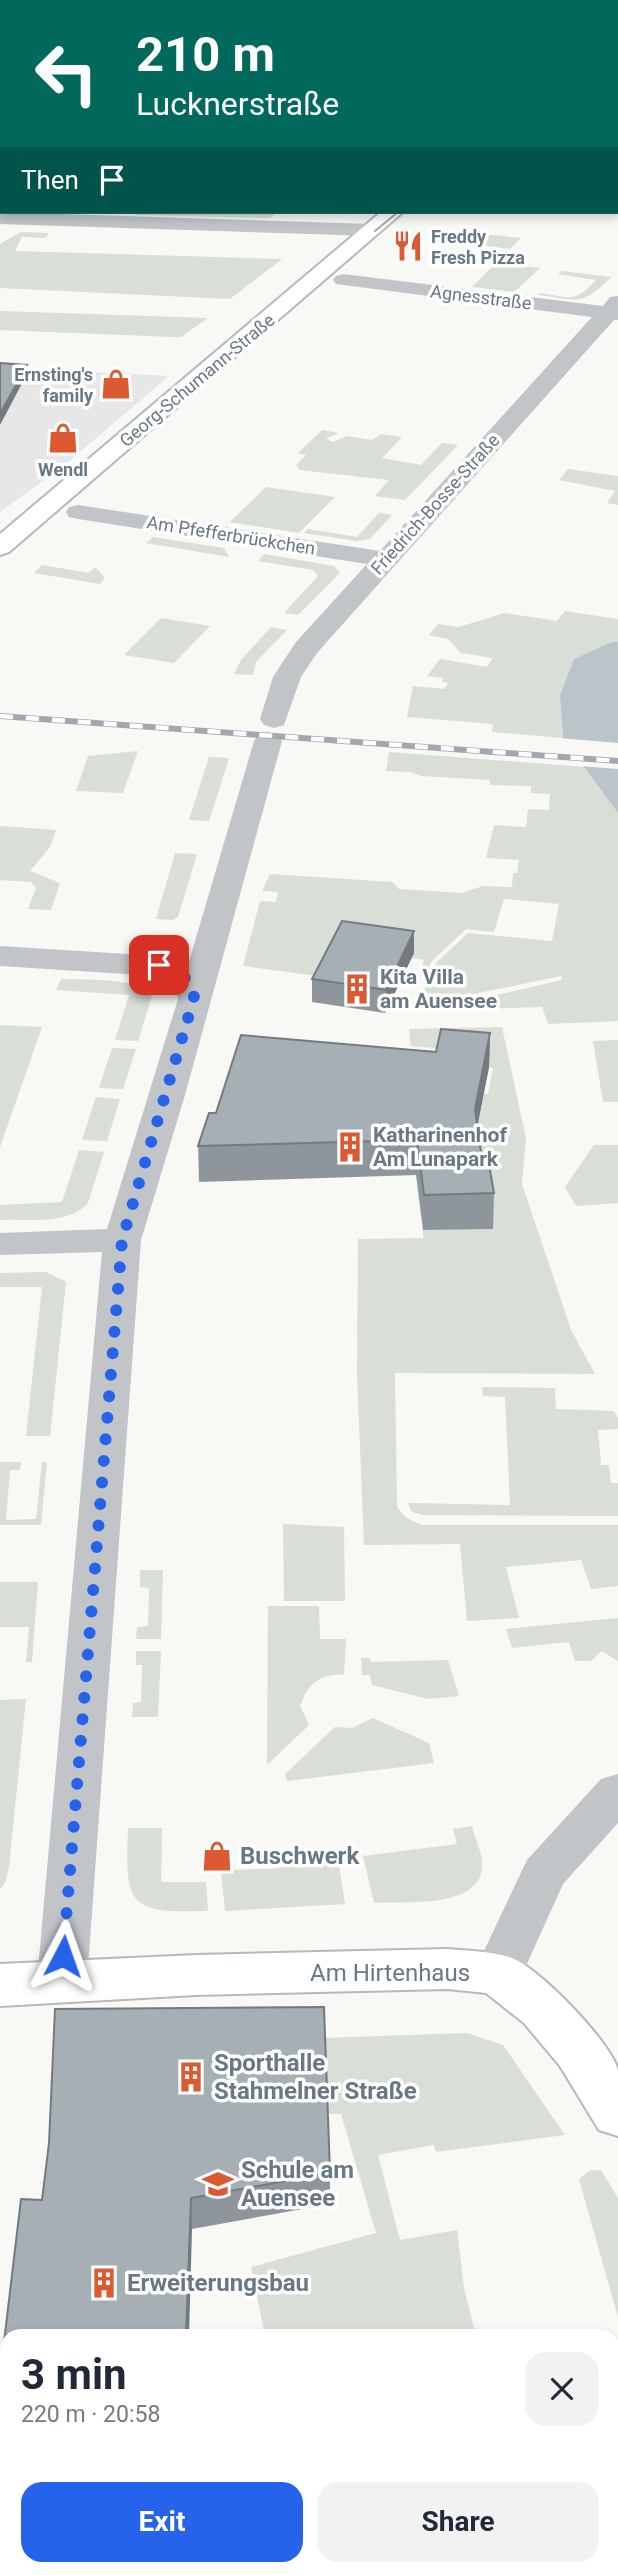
<!DOCTYPE html>
<meta charset="utf-8">
<style>
:root{--surface:#fff;--page:#f2f2f3;--text:#1f2937;--muted:#747a83;--accent:#2563eb}
body{margin:0;font-family:Roboto,sans-serif;background:var(--page);color:var(--text);height:100vh;display:flex;flex-direction:column;font-size:26px;white-space:nowrap}
*{box-sizing:border-box;margin:0}
p{font-size:23px;color:var(--muted)}
.icon{flex:none;width:38px;height:38px;fill:none;stroke:currentColor;stroke-width:2;stroke-linecap:round;stroke-linejoin:round}
.map{position:relative;flex:1;overflow:hidden}
.drawer{position:absolute;left:0px;top:2329px;width:620px;height:247px;display:flex;flex-direction:column;background:var(--surface);border-radius:21px 21px 0 0;box-shadow:0 4px 10px #0003}
.drawer>*{flex:none}
.banner{position:absolute;left:0px;top:0px;width:620px;height:214px;box-shadow:0 4px 10px #0003;background:#00695c;color:#fff;overflow:hidden}
.pin{position:absolute;display:grid;place-items:center;width:60px;height:60px;color:#fff;margin:-30px;border-radius:14px;box-shadow:0 4px 10px #0006}
.me{position:absolute;width:77px;margin:-38px;rotate:4deg;stroke-linejoin:round;filter:drop-shadow(0 0 5px #0008)}
.turn{display:flex;align-items:center;gap:24px;height:147px;padding:0 21px;font-size:32px}
.turn .icon{width:91px;height:91px;stroke-width:2.5}
.turn b{display:block;font-size:49px;line-height:60px}
.then{display:flex;align-items:center;height:66px;padding:0 21px;background:#0003;gap:14px;font-size:26px}
.round{display:grid;place-items:center;flex:none;width:74px;height:74px;border-radius:21px;background:var(--page)}
.head{display:flex;align-items:center;justify-content:space-between;height:119px;padding:0 21px}
h1{font-size:42px;font-weight:700;line-height:52px}
.cta{display:flex;gap:14px;margin-top:auto;padding:14px 21px}
.cta a{flex:1;height:80px;border-radius:21px;background:var(--accent);color:#fff;font-size:28px;font-weight:700;line-height:80px;text-align:center}
.cta a+a{background:var(--page);color:var(--text)}
.map>svg:first-child{display:block}
</style>
<div class="map">
<svg width="618" height="2575" viewBox="0 0 618 2575">
<rect width="100%" height="100%" fill="#f8f8f5"/>
<path fill="#e6e7e6" d="M0,367l169,9 -107,91 -62,45z"/>
<g fill="#d9ded6">
<path d="M132,212h146l-8,6 -135,-3z"/>
<path d="M21,232l28,1 -3,5 -24,-1 -7,14 267,8 -52,40 -230,-11v-44z"/>
<path d="M464,232l57,6 -11,11 -56,-7z"/>
<path d="M496,263l44,5 -26,24 -42,-5z"/>
<path d="M562,271l49,6c-29,30 -34,23 -73,18l2,-2c29,4 35,11 56,-13l-38,-6z"/>
<path d="M0,311l208,7 -27,19h-8l-173,-7z"/>
<path d="M322,430l17,3 -13,5 6,4 16,-6 24,4 9,-6 21,3 -20,21 39,7 21,-22 16,2 -53,55 -30,-4 14,-16 -89,-10 -4,-5 10,-10 -8,-2z"/>
<path d="M568,469l50,7v29l-11,-2 8,-12 -56,-11z"/>
<path d="M266,487l69,10 -36,36 -69,-11z"/>
<path d="M379,513l13,2 -22,24 -13,2 -53,-8 4,-4 49,8z"/>
<path d="M153,537l71,11 5,9 -83,-14z"/>
<path d="M264,554l70,12 6,7 -42,42 -14,-2 34,-37 -5,-6 -55,-9z"/>
<path d="M42,565l47,8 6,-6 10,11 -5,6 -66,-11z"/>
<path d="M565,611l53,8v23h-7l-51,54 3,42 -71,-6 1,-8 -86,-7 6,-31 31,3 4,-6 -6,-1 1,-4 -16,-2 13,-17 47,8 6,-9 -32,-5 -13,-14 -19,-4 9,-11 21,3 45,-14 53,8z"/>
<path d="M161,618l49,8 -36,37 -50,-8z"/>
<path d="M271,627l16,3 -31,32 -3,13 -19,-1 7,-14z"/>
<path d="M138,751l-15,42 -47,-2 12,-35z"/>
<path d="M389,752l196,15 33,46v208l-70,3 -6,-17 -97,3 1,-3 116,-27 -1,-4 -131,27 -11,-1 18,-40 31,-29 84,8 7,-37 -55,-5 -10,33 -28,-3 -34,32 -5,10 -6,-1 3,-10 -13,-2 3,-5 -72,-10 -17,34 -82,-11 17,-65 16,1 2,-10 -16,-1 8,-17 122,8 7,7 63,4 21,-7 29,1 1,-14h4l2,-13 -33,-2 8,-33 32,2 2,-18 21,1 1,-16 -19,-1v-7l-41,-1v-5l-69,-4 -11,-4 -24,-1z"/>
<path d="M209,757l20,1 -20,63 -20,-1z"/>
<path d="M0,826l56,4 -6,17 -20,24 30,12 -9,27 -23,-1 8,-21 -5,-6 -31,-2z"/>
<path d="M175,853l22,1 -19,63 -6,3 -16,-1z"/>
<path d="M61,979c22,1 80,-2 91,17l-14,45 -23,-1 14,-45 -73,-5z"/>
<path d="M0,1025l42,2 -42,120z"/>
<path d="M502,1027l24,111 -4,46 49,146 24,44 -200,-1 2,134 8,10 17,8h196v61l-27,3 -10,-29 -75,7 13,51 -52,3 -7,-77 -96,1 -7,-172 1,-134 65,-1v-8l69,-2 -18,-84 10,-50h4l5,-26 -53,-5 4,-14 -33,-3 -2,-17z"/>
<path d="M618,1040v62h-15l-10,-61z"/>
<path d="M112,1048l24,1 -13,40 -24,-1z"/>
<path d="M96,1097l24,2 -13,42 -25,-1z"/>
<path d="M594,1145h24v58l-42,3 -11,-19z"/>
<path d="M79,1150l25,2 -16,51c-18,22 -62,16 -88,17v-15l62,-3z"/>
<path d="M46,1272l20,10 -16,154h-24l16,-149h-42v-14z"/>
<path d="M482,1387l73,1 1,21 58,2 4,7v11l-20,1 3,35h8l2,18h7v33l-196,-1 -11,-4 -3,-8 102,2 -5,-108 -22,-1z"/>
<path d="M0,1462h21l-1,8h-10l-4,50 30,-1 6,-57h5l-6,63h-41z"/>
<path d="M283,1524l61,3 1,74h-61z"/>
<path d="M140,1570h23l-2,69h-25l1,-12 11,-1 1,-38 -9,-1z"/>
<path d="M0,1582h38l-6,80h-6l3,-35h-29z"/>
<path d="M268,1606h51l1,33h26l-2,36c-24,-2 -36,9 -44,31l9,19 -42,40z"/>
<path d="M618,1618v43l-16,-10 -11,10h-16l-6,-19 -57,6 -6,-19z"/>
<path d="M136,1651h25l-3,66h-26l1,-14 8,-1 1,-37h-6z"/>
<path d="M361,1658h9l1,4 77,-2 11,36 -31,3 -56,-14 -2,-10h-8z"/>
<path d="M26,1699l-17,168 -4,16 -5,6v-189z"/>
<path d="M373,1718l56,25 5,20 -147,18 -2,-7 50,-47 17,1z"/>
<path d="M472,1826c3,13 12,30 10,42 -4,41 -78,33 -108,35l-11,-47 94,-12 -4,-15z"/>
<path d="M128,1828h34l-1,54h45l2,29c-79,2 -83,-4 -80,-83z"/>
<path d="M338,1859l7,45 -120,7 -4,-41 50,-1z"/>
<path d="M467,2033l36,12 62,90 -129,17 -2,-7 -56,10 22,85 57,-10 7,58 12,48h-211l-14,-69 125,-34 -35,-119h-15l-3,-76z"/>
<path d="M601,2170l17,28v119l-39,-138 10,-8z"/>
<path d="M618,2459v116h-95l-1,-6h90v-109z"/>
</g>
<path fill="#bbc4c9" d="M612,642h6v171l-55,-75 -3,-42 14,-37z"/>
<path fill="#f8f8f5" d="M559,738l59,5v26l-39,-3z"/>
<g fill="none" stroke-linecap="round" stroke-linejoin="round">
<g stroke="#b4b9bc" stroke-width="4">
<g id="major">
<path d="M381,212h22l-394,340 -9,3v-21z"/>
<path d="M448,1949c21,2 44,2 64,9 27,10 101,86 106,113 0,21 0,45 0,65l-19,-6 -39,-64 -36,-43 -38,-30 -38,-4 -252,6 -196,11v-42l196,-9z"/>
</g>
</g>
<g fill="#c1c5c8" fill-rule="evenodd">
<path d="M326,0h17l-18,2z"/>
<rect x="0" y="14" width="2" height="10"/>
<rect x="0" y="114" width="2" height="10"/>
<path d="M0,212l372,12 7,2 3,4 -3,4 -7,2 -372,-12z"/>
<path d="M343,274l260,32 7,-9 8,-1v24h-4l-297,333 -16,24 -17,48 -10,3 -10,-3 -4,-6 13,-42 23,-35 71,-78 -289,-45 -9,-2 -3,-5 3,-5 9,-2 302,46 212,-234 -256,-33 -3,-4 3,-4z"/>
<path d="M268,732l10,3 4,6 -97,354 -44,145 -54,741 -7,15 -18,6 -18,-6 -7,-15 65,-729 -102,3v-22l107,-4 71,-230 -4,-13 -17,-10 -157,-10v-20l159,10 29,9 66,-224 4,-6z"/>
<path d="M618,1774v49l-55,61 -47,104 -18,6 -18,-6 -7,-14 54,-114 74,-81z"/>
</g>
<use href="#major" fill="#fff" fill-rule="evenodd"/>
<path stroke="#a2a9ae" stroke-width="2" d="M375,231l23,-19"/>
<g stroke="#a2a9ae" stroke-width="6">
<path id="rail" d="M0,716l618,45"/>
</g>
<use href="#rail" stroke="#fff" stroke-width="4.5" stroke-dasharray="13" stroke-linecap="butt"/>
</g>
<g fill="#8f969b">
<path d="M414,953l-29,60 -73,-11v-23z"/>
<path d="M490,1033l-1,34 -12,59 5,33 12,34 -1,36 -70,1 -7,-55 -217,7 -1,-36 18,-33 220,-61z"/>
<path d="M330,2173v31l-138,25 -150,-29z"/>
</g>
<g fill="#747a7e">
<path d="M27,365v9l-27,51v-11z"/>
<path d="M414,931v22l-29,60 1,-23z"/>
<path d="M490,1033l-1,34 -15,77 1,-35z"/>
<path d="M191,2198l1,31 -3,107h-3z"/>
</g>
<g fill="#a6afb4" stroke="#747a7e" stroke-width="2">
<path d="M0,363l27,2 -27,49z"/>
<path d="M342,921l72,10 -28,59 -74,-11z"/>
<path d="M441,1029l49,4 -15,76 7,50h6l6,34 -70,2 -7,-55 -219,6 11,-33h7l25,-78 195,17z"/>
<path d="M324,2007l6,166 -139,25 -5,138h-179v178l-7,-82v-56l21,-177 21,1 7,-57 6,-134z"/>
<path d="M7,2526v43h396l1,6h-404v-48z"/>
</g>
<g fill="none" stroke-linecap="round" stroke-linejoin="round">
<path stroke="#2563eb" stroke-width="12" stroke-dasharray="0 21.6" d="M63,1956l59,-716 72,-242c-2,-20 -17,-28 -35,-33"/>
</g>
<defs>
<g id="restaurant-bare" transform="scale(2.415)"><path d="M-5-6h1v4h1v-4h1v4h1v-4h1v5L-1.5 .5V6h-2V.5L-5-1ZM5-6V6H3V1.5H1.5Q1.5-4 5-6Z" fill="#db5a32" stroke="#fff" stroke-width="2.5" paint-order="stroke"/></g>
<g id="shop-bare" transform="scale(2.415)"><path d="M-5-2.5h2.3a2.7 3.5 0 0 1 5.4 0H5L5.5 6h-11ZM-1.5-2.5h3a1.5 2.3 0 0 0-3 0Z" fill="#db5a32" stroke="#fff" stroke-width="2.5" paint-order="stroke"/></g>
<g id="building-bare" transform="scale(2.415)"><path d="M-4-6H4V6H1V3H-1V6H-4ZM-2.5-4.3h1.7v1.8h-1.7ZM.8-4.3h1.7v1.8H.8ZM-2.5-1h1.7V.8h-1.7ZM.8-1h1.7V.8H.8Z" fill="#db5a32" stroke="#fff" stroke-width="2.5" paint-order="stroke"/></g>
<g id="school-bare" transform="scale(2.415)"><path d="M0-5L7-2L0 1L-7-2ZM-4 1L0 2.5L4 1V4Q0 6-4 4Z" fill="#db5a32" stroke="#fff" stroke-width="2.5" paint-order="stroke"/></g>
</defs>
<g fill-rule="evenodd">
<use href="#restaurant-bare" x="408" y="246"/>
<use href="#shop-bare" x="116" y="384"/>
<use href="#shop-bare" x="63" y="438"/>
<use href="#building-bare" x="357" y="989"/>
<use href="#building-bare" x="350" y="1147"/>
<use href="#shop-bare" x="217" y="1856"/>
<use href="#building-bare" x="191" y="2077"/>
<use href="#school-bare" x="218" y="2184"/>
<use href="#building-bare" x="104" y="2283"/>
</g>
<g text-anchor="middle" dominant-baseline="central" stroke-width="7" stroke-linejoin="round" paint-order="stroke">
<g font-size="18" font-weight="bold" fill="#687885" stroke="#fff" text-anchor="start">
<text x="431" y="236">Freddy<tspan x="431" dy="21">Fresh Pizza</tspan></text>
<text x="93" y="374" text-anchor="end">Ernsting's<tspan x="93" dy="21">family</tspan></text>
<text x="63" y="469" text-anchor="middle">Wendl</text>
</g>
<g font-size="18" fill="#687885" stroke="#fff">
<text transform="translate(481 297) rotate(7)">Agnesstraße</text>
<text transform="translate(197 380) rotate(-40)">Georg-Schumann-Straße</text>
<text transform="translate(435 504) rotate(-48)">Friedrich-Bosse-Straße</text>
<text transform="translate(231 535) rotate(9)">Am Pfefferbrückchen</text>
</g>
<g font-size="21" font-weight="bold" fill="#687885" stroke="#fff" text-anchor="start">
<text x="380" y="977">Kita Villa<tspan x="380" dy="24">am Auensee</tspan></text>
<text x="373" y="1135">Katharinenhof<tspan x="373" dy="24">Am Lunapark</tspan></text>
</g>
<g font-size="24" font-weight="bold" fill="#687885" stroke="#fff" text-anchor="start">
<text x="240" y="1856">Buschwerk</text>
<text x="214" y="2063">Sporthalle<tspan x="214" dy="28">Stahmelner Straße</tspan></text>
<text x="241" y="2170">Schule am<tspan x="241" dy="28">Auensee</tspan></text>
<text x="127" y="2283">Erweiterungsbau</text>
</g>
<g font-size="24" fill="#687885" stroke="#fff">
<text x="390" y="1973">Am Hirtenhaus</text>
</g>
</g>
</svg>
<div class="pin" style="left:159px;top:965px;background:#d93025"><svg class="icon" aria-label="arrive" viewBox="0 0 24 24"><path d="M6 21V4h12l-3 4 3 4H6"/></svg></div>
<svg class="me" style="left:63px;top:1956px" viewBox="-20 -20 40 40"><path d="M0-17L14 15 0 8-14 15z" fill="#2563eb" stroke="#fff" stroke-width="4"/></svg>
<div class="banner">
<div class="turn"><svg class="icon" aria-label="left" viewBox="0 0 24 24"><path d="M17 20v-9H6M10 6l-5 5 5 5"/></svg><div><b>210 m</b>Lucknerstraße</div></div>
<div class="then">Then<svg class="icon" aria-label="arrive" viewBox="0 0 24 24"><path d="M6 21V4h12l-3 4 3 4H6"/></svg></div>
</div>
<section class="drawer">
<div class="head"><div><h1>3 min</h1><p>220 m · 20:58</p></div><a class="round"><svg class="icon" aria-label="close" viewBox="0 0 24 24"><path d="M6 6l12 12M18 6L6 18"/></svg></a></div>
<div class="cta"><a>Exit</a><a>Share</a></div>
</section>
</div>
